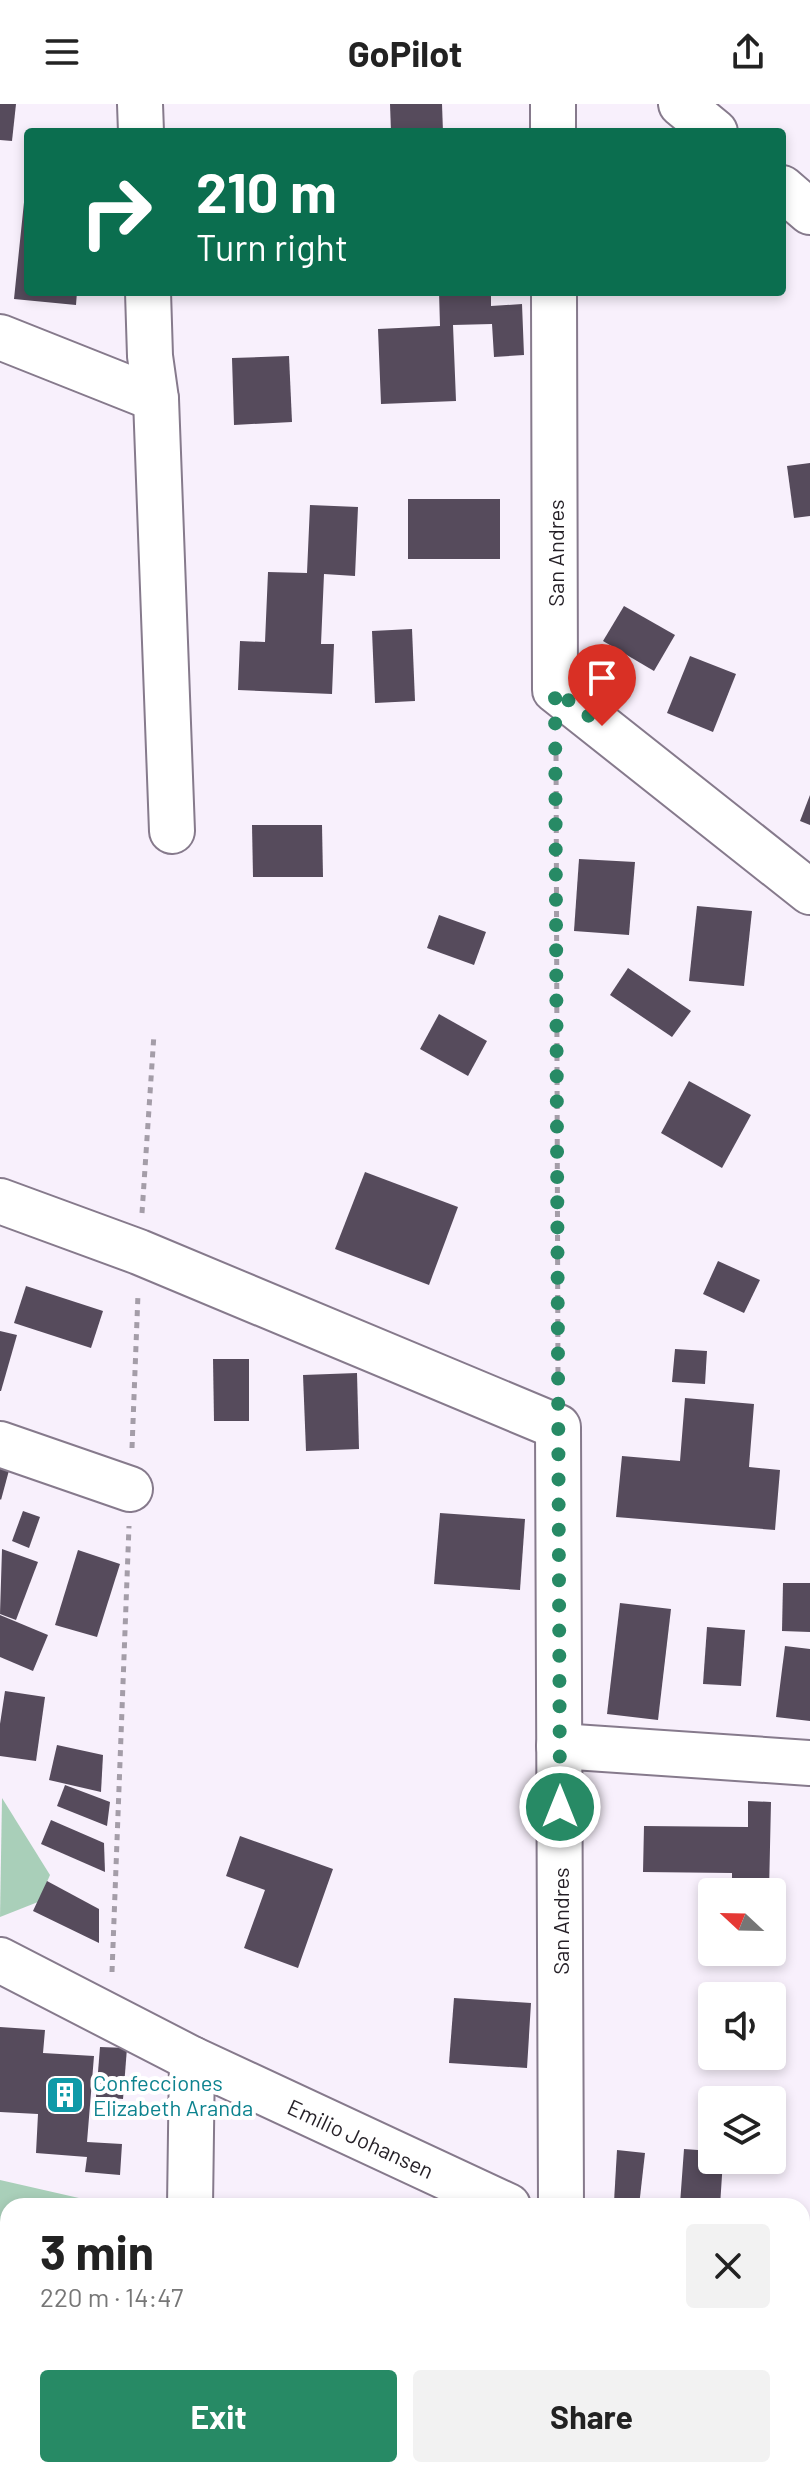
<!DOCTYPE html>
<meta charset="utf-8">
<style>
:root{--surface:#fff;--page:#f2f2f2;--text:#222;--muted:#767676;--accent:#278a65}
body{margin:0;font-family:Barlow,sans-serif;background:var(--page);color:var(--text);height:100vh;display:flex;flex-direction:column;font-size:30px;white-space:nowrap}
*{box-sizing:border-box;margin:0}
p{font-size:26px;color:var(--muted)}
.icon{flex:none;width:44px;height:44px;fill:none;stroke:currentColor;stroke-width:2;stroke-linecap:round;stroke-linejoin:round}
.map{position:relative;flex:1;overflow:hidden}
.drawer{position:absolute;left:0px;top:2094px;width:810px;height:280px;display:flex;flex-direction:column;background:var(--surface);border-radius:24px 24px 0 0;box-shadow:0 4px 12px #0003}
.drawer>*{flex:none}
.guide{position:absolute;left:24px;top:24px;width:762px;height:168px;border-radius:8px;box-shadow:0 4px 12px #0003;background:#0b6e4f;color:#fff;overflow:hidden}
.needle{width:52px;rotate:292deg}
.tools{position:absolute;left:698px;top:1774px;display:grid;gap:16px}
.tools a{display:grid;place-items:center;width:88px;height:88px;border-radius:8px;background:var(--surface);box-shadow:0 4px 12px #0003;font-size:40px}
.pin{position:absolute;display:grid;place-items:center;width:68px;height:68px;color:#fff;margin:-82px -34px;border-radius:50% 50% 50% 0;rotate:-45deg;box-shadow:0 0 8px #0007}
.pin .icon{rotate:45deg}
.me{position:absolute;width:88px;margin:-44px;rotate:0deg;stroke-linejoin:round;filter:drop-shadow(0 0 6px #0008)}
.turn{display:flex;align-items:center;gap:28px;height:168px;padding:0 40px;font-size:36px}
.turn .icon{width:104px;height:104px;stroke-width:2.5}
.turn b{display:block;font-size:56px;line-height:68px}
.round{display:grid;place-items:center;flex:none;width:84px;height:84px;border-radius:8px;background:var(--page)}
.headline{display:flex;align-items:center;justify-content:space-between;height:136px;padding:0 40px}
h1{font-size:48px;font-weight:700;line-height:60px}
.button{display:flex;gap:16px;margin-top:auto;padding:16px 40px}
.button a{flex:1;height:92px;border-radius:8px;background:var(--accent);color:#fff;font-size:32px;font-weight:700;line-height:92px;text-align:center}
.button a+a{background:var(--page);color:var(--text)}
header{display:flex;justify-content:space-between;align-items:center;height:104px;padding:0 40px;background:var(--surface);font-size:36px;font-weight:700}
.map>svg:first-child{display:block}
</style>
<header><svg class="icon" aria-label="menu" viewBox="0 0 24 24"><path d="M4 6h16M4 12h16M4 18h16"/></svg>GoPilot<svg class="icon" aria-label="share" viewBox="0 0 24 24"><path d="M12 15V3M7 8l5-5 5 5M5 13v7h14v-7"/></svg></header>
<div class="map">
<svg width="810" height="2374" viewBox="0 0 810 2374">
<rect width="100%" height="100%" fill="#f8f0fc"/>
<g fill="#a9cfb9">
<path d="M2,1694l48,77 -12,27 -38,15z"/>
<path d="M0,2076l114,26h-106v67l-8,-3z"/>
</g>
<g fill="#564b5c">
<path d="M0,0h16l-4,37 -12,-1z"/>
<path d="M390,0h52l1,28h-52z"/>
<path d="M26,79h2v109h49l-1,13 -62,-6z"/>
<path d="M439,188h52v14l31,-2 2,51 -30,2 -2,-33 -39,1 3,76 -75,3 -3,-75 62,-3z"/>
<path d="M289,252l3,66 -58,3 -2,-67z"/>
<path d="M810,359v53l-16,2 -7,-52z"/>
<rect x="408" y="395" width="92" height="60"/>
<path d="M310,401l48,2 -3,69 -31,-2 -3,70h13l-2,50 -94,-4 2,-49 25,1 3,-70 39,1z"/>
<path d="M624,502l51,29 -21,36 -51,-30z"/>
<path d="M412,525l3,72 -40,2 -3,-72z"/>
<path d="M690,552l46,18 -23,58 -46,-19z"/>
<path d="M810,691v30l-10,-4z"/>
<path d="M252,721h70l1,52h-70z"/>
<path d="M579,755l56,3 -6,73 -55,-4z"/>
<path d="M697,802l55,5 -8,75 -55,-5z"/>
<path d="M439,811l47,17 -12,33 -47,-17z"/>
<path d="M628,864l63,43 -19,26 -62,-42z"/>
<path d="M439,910l48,27 -19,35 -48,-27z"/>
<path d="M689,977l62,34 -29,53 -61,-35z"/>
<path d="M365,1068l93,35 -29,78 -94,-36z"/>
<path d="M718,1157l42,19 -16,33 -41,-19z"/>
<path d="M26,1182l77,25 -12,37 -77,-25z"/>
<path d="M0,1227l17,4 -16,56h-1z"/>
<path d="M675,1245l32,2 -2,33 -33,-2z"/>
<path d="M213,1255h36v62h-35z"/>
<path d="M357,1269l2,76 -53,2 -3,-76z"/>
<path d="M685,1294l69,6 -5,63 31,3 -5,60 -159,-13 6,-61 58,5z"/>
<path d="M0,1356l11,3 -10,37 -1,-1z"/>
<path d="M23,1407l17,6 -11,31 -17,-7z"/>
<path d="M440,1409l85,6 -5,71 -86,-6z"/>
<path d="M2,1445l36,13 -22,58 -16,-6z"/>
<path d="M78,1446l42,14 -23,73 -42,-12z"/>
<path d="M783,1479h27v49l-28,-1z"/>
<path d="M620,1499l51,6 -13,111 -51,-6z"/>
<path d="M0,1511l48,20 -15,36 -33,-14z"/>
<path d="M707,1523l38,3 -4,56 -38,-2z"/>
<path d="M785,1542l25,3v72l-34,-4z"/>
<path d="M5,1587l40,6 -9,64 -36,-5v-32z"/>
<path d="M57,1641l46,10 -2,37 -52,-12z"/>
<path d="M65,1681l45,17 -3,24 -50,-20z"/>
<path d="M748,1697l23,1 -2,90h-37v-19l-89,-1 1,-46 104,1z"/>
<path d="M51,1716l53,23 1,29 -64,-28z"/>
<path d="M240,1732l93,33 -35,99 -54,-20 21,-58 -39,-14z"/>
<path d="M47,1777l52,28v34l-66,-32z"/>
<path d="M454,1894l77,5 -4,65 -78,-5z"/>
<path d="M0,1923l45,3 -2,23 51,3 -7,86 35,2 -2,31 -35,-3 2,-15 -51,-4 2,-39 -38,-2z"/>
<path d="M100,1943l27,1 -4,51 -27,-2z"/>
<path d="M684,2045l28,2v9h11l-3,46 -40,-2z"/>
<path d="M617,2046l28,3 -6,53h-16l-9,-4z"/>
<path d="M0,2179l8,4 -2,46 -6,-3z"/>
<path d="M8,2309v49l-8,-4v-25z"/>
<rect x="643" y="2366" width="66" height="8"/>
</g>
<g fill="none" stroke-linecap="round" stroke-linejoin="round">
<g stroke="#867a8c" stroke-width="48">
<g id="minor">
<path d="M140,0l1,28"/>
<path d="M553,0v28"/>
<path d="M681,0l34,28"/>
<path d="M782,84l28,24"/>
<path d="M148,188l2,64 6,43 16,432"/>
<path d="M554,188l1,398 255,202"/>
<path d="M0,233l156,62"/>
<path d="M0,1097l139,51 419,175 3,779"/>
<path d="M0,1340l130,45"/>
<path d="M559,1642l251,17"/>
<path d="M0,1856l192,99 316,147"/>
<path d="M190,2102l2,-147"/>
<path d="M802,2235l8,3"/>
<path d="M186,2374v-8"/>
<path d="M751,2374l1,-8"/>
</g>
</g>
<g stroke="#a49da8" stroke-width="5" stroke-dasharray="6 6" stroke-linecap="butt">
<path d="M556,639l2,642"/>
<path d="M142,1109l12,-179"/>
<path d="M132,1344l6,-154"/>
<path d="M112,1868l17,-446"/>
</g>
<use href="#minor" stroke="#fff" stroke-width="44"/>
</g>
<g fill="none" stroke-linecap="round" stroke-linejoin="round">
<path stroke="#278a65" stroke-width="14" stroke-dasharray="0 25.2" d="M560,1703l-5,-1117 47,36"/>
</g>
<defs>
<g id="building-square" transform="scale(2)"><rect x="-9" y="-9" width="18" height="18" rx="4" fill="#0f9aa8" stroke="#fff"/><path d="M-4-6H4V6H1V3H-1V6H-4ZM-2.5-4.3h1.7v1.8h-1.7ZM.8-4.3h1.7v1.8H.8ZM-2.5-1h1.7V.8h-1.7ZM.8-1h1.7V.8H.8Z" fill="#fff"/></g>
</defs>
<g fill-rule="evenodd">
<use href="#building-square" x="65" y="1991"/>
</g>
<g text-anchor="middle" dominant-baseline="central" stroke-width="8" stroke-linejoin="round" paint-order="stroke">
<g font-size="22" fill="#241f26" stroke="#fff">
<text transform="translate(555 449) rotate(-90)">San Andres</text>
<text transform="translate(560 1817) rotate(-90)">San Andres</text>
<text transform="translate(361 2034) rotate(25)">Emilio Johansen</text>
</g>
<g font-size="22" fill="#0d838f" stroke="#fff" text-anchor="start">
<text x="93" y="1978">Confecciones<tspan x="93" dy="25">Elizabeth Aranda</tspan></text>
</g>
</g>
</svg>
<div class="tools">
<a><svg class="needle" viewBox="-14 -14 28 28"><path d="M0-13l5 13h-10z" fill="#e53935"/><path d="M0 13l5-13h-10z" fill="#767676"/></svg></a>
<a><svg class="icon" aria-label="sound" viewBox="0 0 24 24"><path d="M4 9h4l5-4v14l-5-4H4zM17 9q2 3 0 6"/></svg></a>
<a><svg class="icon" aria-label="layers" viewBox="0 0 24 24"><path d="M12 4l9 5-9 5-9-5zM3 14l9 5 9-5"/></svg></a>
</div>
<div class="pin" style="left:602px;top:622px;background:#d93025"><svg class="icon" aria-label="arrive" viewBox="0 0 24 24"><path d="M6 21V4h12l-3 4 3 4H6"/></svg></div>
<svg class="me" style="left:560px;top:1703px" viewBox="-20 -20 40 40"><circle r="17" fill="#278a65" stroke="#fff" stroke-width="3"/><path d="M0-11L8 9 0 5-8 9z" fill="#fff"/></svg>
<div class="guide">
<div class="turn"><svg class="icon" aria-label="right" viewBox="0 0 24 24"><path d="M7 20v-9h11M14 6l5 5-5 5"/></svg><div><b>210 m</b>Turn right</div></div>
</div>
<section class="drawer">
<div class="headline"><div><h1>3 min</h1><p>220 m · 14:47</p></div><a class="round"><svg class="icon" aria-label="close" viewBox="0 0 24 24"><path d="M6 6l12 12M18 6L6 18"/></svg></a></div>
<div class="button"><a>Exit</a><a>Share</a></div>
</section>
</div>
